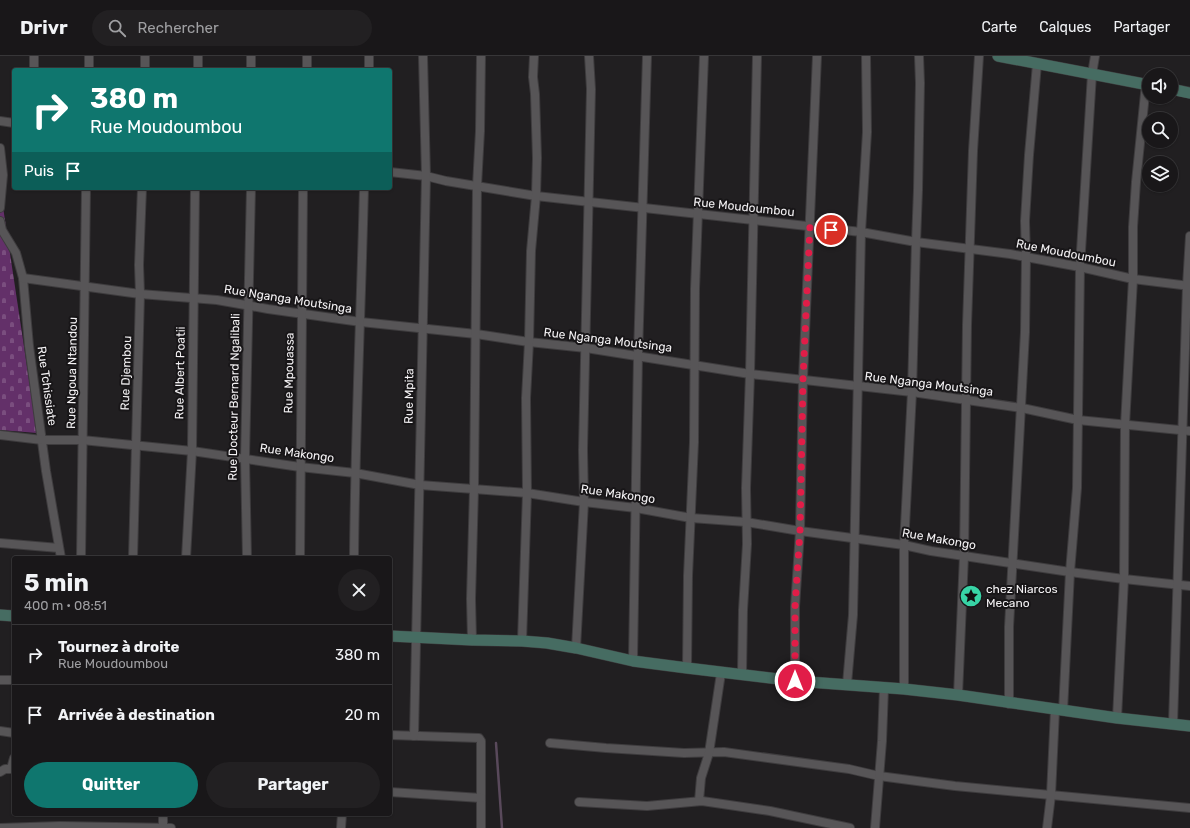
<!DOCTYPE html>
<html lang="fr">
<meta charset="utf-8">
<style>
:root{--surface:#191719;--page:#222022;--text:#f1f3f6;--muted:#9f9fa2;--line:#373638;--accent:#0f766e}
body{margin:0;font-family:Rubik,sans-serif;background:var(--page);color:var(--text);height:100vh;display:flex;flex-direction:column;font-size:15px;white-space:nowrap}
*{box-sizing:border-box;margin:0}
p{font-size:13px;color:var(--muted)}
.icon{flex:none;width:22px;height:22px;fill:none;stroke:currentColor;stroke-width:2;stroke-linecap:round;stroke-linejoin:round}
.map{position:relative;flex:1;overflow:hidden}
.drawer{position:absolute;left:12px;top:500px;width:380px;height:260px;display:flex;flex-direction:column;background:var(--surface);border-radius:4px;box-shadow:0 1px 3px #0004,0 0 0 1px var(--line)}
.drawer>*{flex:none}
.banner{position:absolute;left:12px;top:12px;width:380px;height:122px;border-radius:4px;box-shadow:0 1px 3px #0004,0 0 0 1px var(--line);background:#0f766e;color:#fff;overflow:hidden}
.fabs{position:absolute;left:1142px;top:12px;display:grid;gap:8px}
.fabs a{display:grid;place-items:center;width:36px;height:36px;border-radius:50%;background:var(--surface);box-shadow:0 1px 3px #0004,0 0 0 1px var(--line);font-size:20px}
.pin{position:absolute;display:grid;place-items:center;width:34px;height:34px;color:#fff;margin:-17px;border:2px solid #fff;border-radius:50%;box-shadow:0 1px 4px #0007}
.me{position:absolute;width:44px;margin:-22px;rotate:0deg;stroke-linejoin:round;filter:drop-shadow(0 0 3px #0008)}
.turn{display:flex;align-items:center;gap:14px;height:84px;padding:0 12px;font-size:18px}
.turn .icon{width:52px;height:52px;stroke-width:2.5}
.turn b{display:block;font-size:28px;line-height:34px}
.then{display:flex;align-items:center;height:38px;padding:0 12px;background:#0003;gap:8px;font-size:15px}
.round{display:grid;place-items:center;flex:none;width:42px;height:42px;border-radius:21px;background:var(--page)}
.head{display:flex;align-items:center;justify-content:space-between;height:68px;padding:0 12px}
h1{font-size:24px;font-weight:700;line-height:30px}
.button{display:flex;gap:8px;margin-top:auto;padding:8px 12px}
.button a{flex:1;height:46px;border-radius:24px;background:var(--accent);color:#fff;font-size:16px;font-weight:700;line-height:46px;text-align:center}
.button a+a{background:var(--page);color:var(--text)}
ul{padding:0;list-style:none}
li{display:flex;align-items:center;gap:12px;height:60px;padding:0 12px;border-top:1px solid var(--line)}
li div{flex:1}
li b{display:block;font-size:15px}
li em{font-style:normal}
header{display:flex;align-items:center;gap:24px;box-sizing:border-box;height:56px;padding:0 20px;background:var(--surface);border-bottom:1px solid var(--line)}
header strong{font-size:19px}
nav{display:flex;gap:22px;margin-inline-start:auto;font-size:14px}
.search{width:280px;height:36px;background:var(--page);display:flex;align-items:center;gap:10px;box-sizing:border-box;padding:0 14px;border-radius:22px;color:var(--muted);font-size:15px}
.map>svg:first-child{display:block}
</style>
<header>
<strong>Drivr</strong>
<div class="search"><svg class="icon" aria-label="search" viewBox="0 0 24 24"><circle cx="10" cy="10" r="6"/><path d="M15 15l6 6"/></svg>Rechercher</div>
<nav><a>Carte</a><a>Calques</a><a>Partager</a></nav>
</header>
<div class="map">
<svg width="1190" height="772" viewBox="0 0 1190 772">
<defs>
<pattern id="cemetery-stones" width="16" height="16" patternUnits="userSpaceOnUse"><rect width="16" height="16" fill="#633069"/><path d="M2 7V4a2 2 0 0 1 4 0v3zM10 15v-3a2 2 0 0 1 4 0v3z" fill="#7a4e7f"/></pattern>
</defs>
<rect width="100%" height="100%" fill="#211f21"/>
<path fill="url(#cemetery-stones)" d="M0,131l37,246 -37,-3z"/>
<g fill="none" stroke-linecap="round" stroke-linejoin="round">
<path stroke="#59495b" stroke-width="2.5" d="M496,687l6,85"/>
<g stroke="#3e3c3e" stroke-width="10">
<g id="street">
<path d="M34,0v14"/>
<path d="M89,0v14"/>
<path d="M251,0v14"/>
<path d="M145,14v-14"/>
<path d="M198,14v-14"/>
<path d="M307,14v-14"/>
<path d="M369,14v-14"/>
<path d="M0,65l14,2"/>
<path d="M0,92l3,27 -3,33"/>
<path d="M390,116l36,4 20,5 90,15 325,36 55,10 94,12 70,13 53,12 57,7"/>
<path d="M0,165l2,9 14,23 7,25 6,68 17,125 15,87"/>
<path d="M23,222l117,16 77,6 51,9 93,13 115,12 53,8 57,6 164,26 162,18 110,16 56,12 112,11"/>
<path d="M0,379l42,5h40l110,11 108,16 55,6 65,12 107,8 57,9 52,6 55,10 55,4 54,9 104,14 27,6 139,21 54,7 66,7"/>
<path d="M0,487l59,5"/>
<path d="M81,502l5,-370"/>
<path d="M133,502l7,-264 -1,-29 3,-77"/>
<path d="M186,502l6,-107 3,-263"/>
<path d="M247,502l-2,-100 6,-270"/>
<path d="M300,502l3,-370"/>
<path d="M354,502c1,-123 7,-247 10,-370"/>
<path d="M472,584l-1,-41 3,-110 3,-303 3,-55 1,-75"/>
<path d="M522,585l5,-148 -1,-95 3,-56 2,-91 5,-55 1,-38 -2,-64 -2,-17 1,-21"/>
<path d="M576,592l8,-146 -1,-52 8,-361 -2,-33"/>
<path d="M633,605l5,-306 9,-299"/>
<path d="M687,612l1,-92 6,-134 1,-153 9,-233"/>
<path d="M742,618l1,-64 4,-66 -1,-56 4,-114 7,-318"/>
<path d="M0,624h14"/>
<path d="M795,625v-74l5,-76 3,-152 14,-323"/>
<path d="M847,628l6,-69 8,-383 6,-100 -1,-76"/>
<path d="M904,633v-144l8,-153 4,-150 2,-52 2,-107 -1,-27"/>
<path d="M958,639l6,-139 3,-231 6,-174 6,-95"/>
<path d="M1009,648v-77l16,-295 1,-75 -1,-36 4,-66 8,-91"/>
<path d="M1063,655l7,-139 7,-84 3,-221 12,-193 3,-18"/>
<path d="M1117,662l7,-139 1,-154 8,-146v-52l3,-45 10,-98"/>
<path d="M1173,668l14,-438 3,-50"/>
<path d="M0,675l14,2"/>
<path d="M390,679l89,3 2,3v87"/>
<path d="M414,680l12,-560 -3,-120"/>
<path d="M550,687l56,5 78,5 40,-1 125,17 30,7 76,10 235,22"/>
<path d="M11,713l3,-11"/>
<path d="M0,716l5,-3h9"/>
<path d="M390,736l91,6"/>
<path d="M699,745l2,-23 8,-25 12,-80"/>
<path d="M579,746l68,4 55,-5 68,10 80,17"/>
<path d="M0,772l60,-2 111,2"/>
<path d="M163,772v-14"/>
<path d="M341,772l1,-14"/>
<path d="M875,772l7,-87 2,-53"/>
<path d="M1047,772l4,-33 4,-85"/>
</g>
</g>
<g stroke="#3e3c3e" stroke-width="12">
<g id="secondary">
<path d="M998,0l151,29"/>
<path d="M1171,33l19,4"/>
<path d="M0,559l14,1"/>
<path d="M390,580l82,4 50,1 25,2 29,5 57,13 54,7 108,13 109,8 54,6 159,23 73,8"/>
</g>
</g>
<use href="#street" stroke="#575557" stroke-width="8"/>
<use href="#secondary" stroke="#466c62" stroke-width="11"/>
</g>
<g fill="none" stroke-linecap="round" stroke-linejoin="round">
<path stroke="#e11d48" stroke-width="7" stroke-dasharray="0 12.6" d="M795,625v-74l5,-76 3,-152 7,-153 21,4"/>
</g>
<defs>
<g id="sight-disc" transform="scale(1.15)"><circle r="9.5" fill="#38d4a6" stroke="#181618"/><path d="M0-6L1.8-2.2L6-1.7L2.9 1.2L3.7 5.4L0 3.3L-3.7 5.4L-2.9 1.2L-6-1.7L-1.8-2.2Z" fill="#111"/></g>
</defs>
<g fill-rule="evenodd">
<use href="#sight-disc" x="971" y="540"/>
</g>
<g text-anchor="middle" dominant-baseline="central" stroke-width="4" stroke-linejoin="round" paint-order="stroke">
<g font-size="12" fill="#f4f2f4" stroke="#181618">
<text transform="translate(744 151) rotate(6)">Rue Moudoumbou</text>
<text transform="translate(1066 197) rotate(11)">Rue Moudoumbou</text>
<text transform="translate(288 243) rotate(9)">Rue Nganga Moutsinga</text>
<text transform="translate(608 284) rotate(7)">Rue Nganga Moutsinga</text>
<text transform="translate(72 317) rotate(-89)">Rue Ngoua Ntandou</text>
<text transform="translate(126 317) rotate(-88)">Rue Djembou</text>
<text transform="translate(180 317) rotate(-89)">Rue Albert Poatii</text>
<text transform="translate(289 317) rotate(-89)">Rue Mpouassa</text>
<text transform="translate(929 328) rotate(7)">Rue Nganga Moutsinga</text>
<text transform="translate(47 330) rotate(82)">Rue Tchissiate</text>
<text transform="translate(409 340) rotate(-89)">Rue Mpita</text>
<text transform="translate(234 341) rotate(-89)">Rue Docteur Bernard Ngalibali</text>
<text transform="translate(297 397) rotate(8)">Rue Makongo</text>
<text transform="translate(618 438) rotate(8)">Rue Makongo</text>
<text transform="translate(939 483) rotate(10)">Rue Makongo</text>
</g>
<g font-size="12" fill="#f4f2f4" stroke="#181618" text-anchor="start">
<text x="986" y="533">chez Niarcos<tspan x="986" dy="14">Mecano</tspan></text>
</g>
</g>
</svg>
<div class="fabs">
<a><svg class="icon" aria-label="sound" viewBox="0 0 24 24"><path d="M4 9h4l5-4v14l-5-4H4zM17 9q2 3 0 6"/></svg></a>
<a><svg class="icon" aria-label="search" viewBox="0 0 24 24"><circle cx="10" cy="10" r="6"/><path d="M15 15l6 6"/></svg></a>
<a><svg class="icon" aria-label="layers" viewBox="0 0 24 24"><path d="M12 4l9 5-9 5-9-5zM3 14l9 5 9-5"/></svg></a>
</div>
<div class="pin" style="left:831px;top:174px;background:#d93025"><svg class="icon" aria-label="arrive" viewBox="0 0 24 24"><path d="M6 21V4h12l-3 4 3 4H6"/></svg></div>
<svg class="me" style="left:795px;top:625px" viewBox="-20 -20 40 40"><circle r="17" fill="#e11d48" stroke="#fff" stroke-width="3"/><path d="M0-11L8 9 0 5-8 9z" fill="#fff"/></svg>
<div class="banner">
<div class="turn"><svg class="icon" aria-label="right" viewBox="0 0 24 24"><path d="M7 20v-9h11M14 6l5 5-5 5"/></svg><div><b>380 m</b>Rue Moudoumbou</div></div>
<div class="then">Puis<svg class="icon" aria-label="arrive" viewBox="0 0 24 24"><path d="M6 21V4h12l-3 4 3 4H6"/></svg></div>
</div>
<section class="drawer">
<div class="head"><div><h1>5 min</h1><p>400 m · 08:51</p></div><a class="round"><svg class="icon" aria-label="close" viewBox="0 0 24 24"><path d="M6 6l12 12M18 6L6 18"/></svg></a></div>
<ul>
<li><svg class="icon" aria-label="right" viewBox="0 0 24 24"><path d="M7 20v-9h11M14 6l5 5-5 5"/></svg><div><b>Tournez à droite</b><p>Rue Moudoumbou</p></div><em>380 m</em></li>
<li><svg class="icon" aria-label="arrive" viewBox="0 0 24 24"><path d="M6 21V4h12l-3 4 3 4H6"/></svg><div><b>Arrivée à destination</b></div><em>20 m</em></li>
</ul>
<div class="button"><a>Quitter</a><a>Partager</a></div>
</section>
</div>
